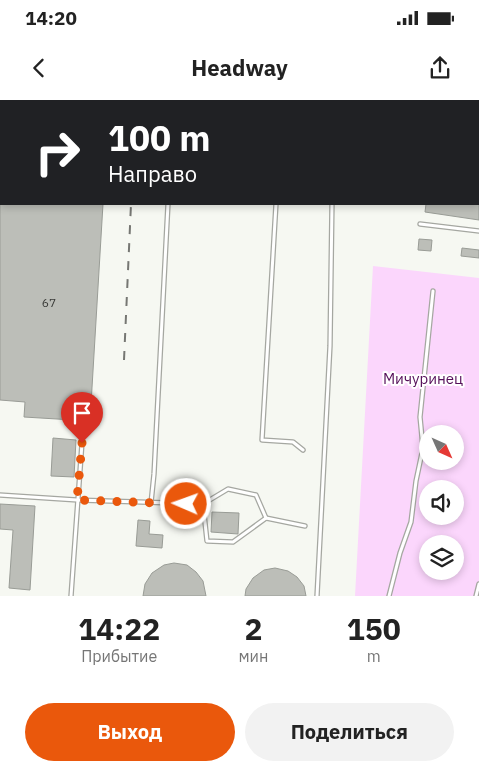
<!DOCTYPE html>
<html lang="ru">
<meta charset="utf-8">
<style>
:root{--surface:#fff;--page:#f2f2f2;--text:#222;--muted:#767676;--accent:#ea580c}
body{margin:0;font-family:"IBM Plex Sans",sans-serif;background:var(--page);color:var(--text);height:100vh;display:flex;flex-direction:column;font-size:19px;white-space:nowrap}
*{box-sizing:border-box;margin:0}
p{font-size:16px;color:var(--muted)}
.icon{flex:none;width:28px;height:28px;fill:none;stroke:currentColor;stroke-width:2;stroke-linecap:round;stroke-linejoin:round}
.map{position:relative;height:496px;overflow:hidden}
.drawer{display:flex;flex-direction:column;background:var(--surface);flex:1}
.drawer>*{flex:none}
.top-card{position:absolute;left:0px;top:0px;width:480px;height:105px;box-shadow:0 2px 8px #0003;background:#202124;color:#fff;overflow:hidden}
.needle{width:32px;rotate:135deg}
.controls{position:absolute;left:419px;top:325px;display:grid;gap:10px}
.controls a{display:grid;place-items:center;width:45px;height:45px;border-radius:50%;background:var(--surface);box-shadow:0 2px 8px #0003;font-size:25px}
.pin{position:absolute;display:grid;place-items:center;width:42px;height:42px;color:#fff;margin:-51px -21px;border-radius:50% 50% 50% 0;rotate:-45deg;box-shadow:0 0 5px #0007}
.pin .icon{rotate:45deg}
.me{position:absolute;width:55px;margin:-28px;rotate:272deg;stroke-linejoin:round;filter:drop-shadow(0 0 4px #0008)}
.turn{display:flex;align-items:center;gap:18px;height:105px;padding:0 25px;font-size:22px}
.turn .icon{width:65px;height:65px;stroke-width:2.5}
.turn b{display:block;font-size:35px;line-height:42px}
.eta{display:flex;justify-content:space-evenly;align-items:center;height:85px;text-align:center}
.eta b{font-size:30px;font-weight:700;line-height:35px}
.button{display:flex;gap:10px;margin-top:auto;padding:10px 25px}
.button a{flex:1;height:58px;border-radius:30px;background:var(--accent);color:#fff;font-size:20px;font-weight:700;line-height:58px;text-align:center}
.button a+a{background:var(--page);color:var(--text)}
.status{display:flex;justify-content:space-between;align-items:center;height:35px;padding:0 25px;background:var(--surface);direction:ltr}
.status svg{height:14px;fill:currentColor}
header{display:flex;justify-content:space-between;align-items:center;height:65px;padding:0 25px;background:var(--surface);font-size:22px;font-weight:700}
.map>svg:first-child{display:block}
</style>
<div class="status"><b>14:20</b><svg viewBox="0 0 49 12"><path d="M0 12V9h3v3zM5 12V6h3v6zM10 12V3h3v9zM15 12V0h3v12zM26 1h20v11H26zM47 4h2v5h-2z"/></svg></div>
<header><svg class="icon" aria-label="back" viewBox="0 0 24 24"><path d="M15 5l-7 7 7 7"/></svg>Headway<svg class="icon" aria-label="share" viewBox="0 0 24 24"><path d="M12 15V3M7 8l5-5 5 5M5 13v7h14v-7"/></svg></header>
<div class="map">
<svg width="479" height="496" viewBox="0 0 479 496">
<rect width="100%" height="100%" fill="#f6f8f2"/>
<path fill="#fbd6fc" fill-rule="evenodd" d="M373,166l106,12v318h-124zM428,334h27v27h-27zM428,389h27v27h-27zM428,444h27v27h-27z"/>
<g fill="#bcbeb8" stroke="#999c96">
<path d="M0,104h103l-13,217 -66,-4 1,-15 -25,-2z"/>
<path d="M426,104h53v16l-54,-8z"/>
<path d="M419,139l13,1 -1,11 -13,-1z"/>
<path d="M462,148l17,2v8l-18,-2z"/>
<path d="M53,338l23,2 -2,37 -23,-1z"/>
<path d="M0,404l35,2 -5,84 -21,-2 4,-58 -13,-1z"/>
<path d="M212,412l27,1 -1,21 -27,-2z"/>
<path d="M138,420l12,1 -1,13 14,1 -1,13 -26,-2z"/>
<path d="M174,463l13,2 9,7 7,9 3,15h-63l2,-12 7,-11 12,-8z"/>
<path d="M275,468l13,3 9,6 7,9 2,10h-61l1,-7 7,-11 11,-8z"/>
</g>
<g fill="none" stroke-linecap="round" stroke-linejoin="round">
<g stroke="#a5a7a1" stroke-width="5.5">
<g id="lane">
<path d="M425,0v1"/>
<path d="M174,1v-1"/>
<path d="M282,1v-1"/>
<path d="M334,1v-1"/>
<path d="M463,1l1,-1"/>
<path d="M479,58v-2"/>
<path d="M276,104l-14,236 31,2 10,8"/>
<path d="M420,124l59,7"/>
<path d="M0,395l77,5 126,4 25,-15 28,6 10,23"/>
<path d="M151,403l3,-29 14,-270"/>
<path d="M203,404l4,37 26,1 33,-24 39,8"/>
<path d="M71,496l11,-153"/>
<path d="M317,496l13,-250 2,-142"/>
<path d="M389,496l11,-43 11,-31 5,-41 7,-33 -3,-31 13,-126"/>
<path d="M476,496l3,-12"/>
</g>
</g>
<use href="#lane" stroke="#fff" stroke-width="3"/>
<g stroke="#767773" stroke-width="2" stroke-dasharray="9 9" stroke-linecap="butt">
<path d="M137,1v-1"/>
<path d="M124,260l7,-156"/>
</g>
</g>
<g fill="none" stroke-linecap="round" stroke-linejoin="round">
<path stroke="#ea580c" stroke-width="9" stroke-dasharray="0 16.2" d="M82,343l-5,57 109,4"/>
</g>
<g text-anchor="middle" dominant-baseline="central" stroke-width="4" stroke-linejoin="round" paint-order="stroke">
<g font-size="12" fill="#3a3b38">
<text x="49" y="202">67</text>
</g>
<g font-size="15" fill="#540e59" stroke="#fff">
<text x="423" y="278">Мичуринец</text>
</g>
</g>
</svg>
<div class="controls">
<a><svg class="needle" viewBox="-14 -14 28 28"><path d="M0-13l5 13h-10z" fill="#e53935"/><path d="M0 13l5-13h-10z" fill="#767676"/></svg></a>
<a><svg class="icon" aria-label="sound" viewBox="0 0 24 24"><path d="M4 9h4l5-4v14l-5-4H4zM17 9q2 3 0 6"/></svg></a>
<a><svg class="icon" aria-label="layers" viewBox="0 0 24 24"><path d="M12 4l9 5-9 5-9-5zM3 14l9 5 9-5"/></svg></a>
</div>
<div class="pin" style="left:82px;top:343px;background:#d93025"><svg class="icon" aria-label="arrive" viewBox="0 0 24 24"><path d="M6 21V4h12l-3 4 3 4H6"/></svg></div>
<svg class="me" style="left:186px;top:404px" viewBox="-20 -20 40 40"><circle r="17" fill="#ea580c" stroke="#fff" stroke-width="3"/><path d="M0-11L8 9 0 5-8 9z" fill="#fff"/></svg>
<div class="top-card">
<div class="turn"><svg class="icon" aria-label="right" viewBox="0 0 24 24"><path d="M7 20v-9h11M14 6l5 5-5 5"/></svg><div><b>100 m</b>Направо</div></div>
</div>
</div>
<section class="drawer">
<div class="eta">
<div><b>14:22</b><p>Прибытие</p></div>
<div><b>2</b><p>мин</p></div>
<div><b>150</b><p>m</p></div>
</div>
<div class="button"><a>Выход</a><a>Поделиться</a></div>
</section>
